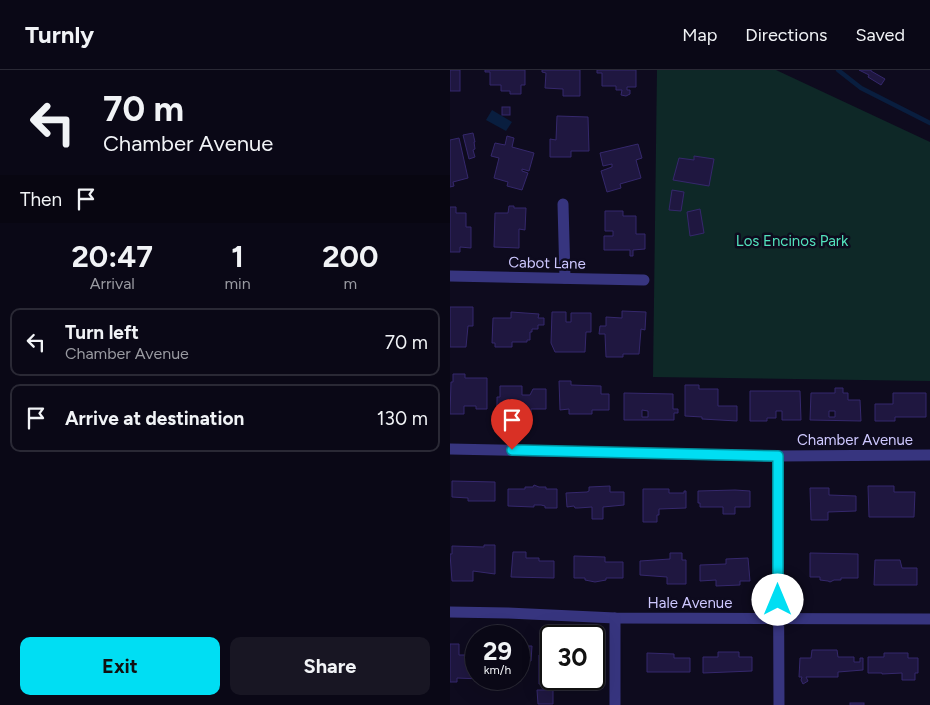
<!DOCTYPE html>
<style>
:root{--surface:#0a0816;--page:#181623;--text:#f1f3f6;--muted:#999aa1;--line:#2a2935;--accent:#00def3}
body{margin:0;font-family:Figtree,sans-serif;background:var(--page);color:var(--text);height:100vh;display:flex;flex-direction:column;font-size:19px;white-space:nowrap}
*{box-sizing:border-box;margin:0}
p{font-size:16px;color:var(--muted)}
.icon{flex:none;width:28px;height:28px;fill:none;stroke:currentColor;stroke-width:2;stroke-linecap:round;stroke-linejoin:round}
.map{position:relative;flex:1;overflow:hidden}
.sheet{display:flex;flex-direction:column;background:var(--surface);width:450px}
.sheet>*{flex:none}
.hud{background:#0a0816;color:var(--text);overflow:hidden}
.speed{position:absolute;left:15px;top:555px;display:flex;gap:10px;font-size:25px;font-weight:700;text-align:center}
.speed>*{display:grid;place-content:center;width:65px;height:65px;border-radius:50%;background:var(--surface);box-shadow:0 5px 20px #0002,0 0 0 1px var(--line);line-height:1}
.speed small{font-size:12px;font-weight:400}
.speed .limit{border:2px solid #111;border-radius:8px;background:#fff;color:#111}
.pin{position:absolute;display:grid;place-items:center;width:42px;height:42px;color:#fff;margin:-51px -21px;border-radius:50% 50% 50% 0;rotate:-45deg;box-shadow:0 0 5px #0007}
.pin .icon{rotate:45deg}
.me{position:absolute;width:55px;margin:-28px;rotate:0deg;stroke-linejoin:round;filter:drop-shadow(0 0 4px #0008)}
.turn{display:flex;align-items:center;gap:18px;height:105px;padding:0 20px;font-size:22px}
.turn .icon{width:65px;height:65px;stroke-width:2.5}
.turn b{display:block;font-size:35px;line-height:42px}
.then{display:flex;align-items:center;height:48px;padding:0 20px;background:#0003;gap:10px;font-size:19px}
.eta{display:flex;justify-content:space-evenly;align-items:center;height:85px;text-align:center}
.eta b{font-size:30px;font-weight:700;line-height:35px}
.button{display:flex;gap:10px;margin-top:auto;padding:10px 20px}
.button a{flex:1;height:58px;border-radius:10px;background:var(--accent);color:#111;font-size:20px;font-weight:700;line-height:58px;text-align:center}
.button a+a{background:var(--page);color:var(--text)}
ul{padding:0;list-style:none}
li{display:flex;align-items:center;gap:15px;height:68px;margin:0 10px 8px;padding:0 10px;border:2px solid var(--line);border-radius:10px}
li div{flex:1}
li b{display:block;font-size:19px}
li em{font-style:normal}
header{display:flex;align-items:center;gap:30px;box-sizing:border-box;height:70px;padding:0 25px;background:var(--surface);border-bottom:1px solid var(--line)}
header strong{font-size:24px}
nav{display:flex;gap:28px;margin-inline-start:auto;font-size:18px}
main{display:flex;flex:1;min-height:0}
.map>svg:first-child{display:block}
</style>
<header>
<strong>Turnly</strong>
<nav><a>Map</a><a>Directions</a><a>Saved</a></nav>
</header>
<main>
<section class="sheet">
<div class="hud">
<div class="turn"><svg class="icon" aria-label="left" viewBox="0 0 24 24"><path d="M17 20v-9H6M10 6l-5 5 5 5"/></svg><div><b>70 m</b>Chamber Avenue</div></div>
<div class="then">Then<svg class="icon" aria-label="arrive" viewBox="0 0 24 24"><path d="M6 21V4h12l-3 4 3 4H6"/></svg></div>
</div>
<div class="eta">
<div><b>20:47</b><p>Arrival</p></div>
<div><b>1</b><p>min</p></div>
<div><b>200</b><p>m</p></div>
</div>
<ul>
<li><svg class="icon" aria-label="left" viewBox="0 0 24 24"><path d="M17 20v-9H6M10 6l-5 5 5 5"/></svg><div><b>Turn left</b><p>Chamber Avenue</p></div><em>70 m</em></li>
<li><svg class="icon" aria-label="arrive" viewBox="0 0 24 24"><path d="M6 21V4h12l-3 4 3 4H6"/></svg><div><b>Arrive at destination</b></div><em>130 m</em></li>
</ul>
<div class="button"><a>Exit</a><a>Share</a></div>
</section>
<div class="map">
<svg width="480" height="635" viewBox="0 0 480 635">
<rect width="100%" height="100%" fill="#0e0b1e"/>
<path fill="#0e2827" d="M207,0h119l154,72v239l-277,-4z"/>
<path fill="#091e3f" d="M42,40l20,12 -6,9 -20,-11z"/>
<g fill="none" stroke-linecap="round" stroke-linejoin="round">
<path stroke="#091e3f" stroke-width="4.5" d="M388,0l23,18 69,35"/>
</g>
<g fill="#1f1740" stroke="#35286c" fill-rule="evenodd">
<rect x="0" y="0" width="10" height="21"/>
<path d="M35,0h40v15h-4v9h-11v-3h-9v-6h-11v-13h-5z"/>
<path d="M92,0h38v26h-17v-7l-18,-1 1,-15 -4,-1z"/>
<path d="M147,0h39v17h-9v3h3v4l-4,2 -5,-1 1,-5h-6v-4h-14v-13h-5z"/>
<path d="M409,0h12v1l14,8 -4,6 -13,-8 1,-2z"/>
<rect x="52" y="37" width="8" height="8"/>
<path d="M107,46l31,1 1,34h-18v6h-21v-18l6,1z"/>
<path d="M23,63l2,9h-1l1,7 -2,1 2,7 -6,2 -6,-24z"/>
<path d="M57,66l7,2 -2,9 22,6 -5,18 -7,-2v2l6,2 -6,17 -15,-4 1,-4 -14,-4 5,-20 -8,-2 4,-13 10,2z"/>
<path d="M9,68l9,40 -15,4 1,4 -4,1v-47z"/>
<path d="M188,74l4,14 -6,2 5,18 -21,6 1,4 -14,4 -6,-21 11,-4v-3l-9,2 -3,-13z"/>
<path d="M244,86l20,3 -5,27 -36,-6 6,-22 15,2z"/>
<path d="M222,120l12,2 -3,19 -12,-1z"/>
<path d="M59,136h5v2h12l-1,22 -6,-1v19l-25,-1 1,-34h13z"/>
<path d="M0,137h6v6h10v14h5v21l-11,-1v5h-10z"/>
<path d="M250,139l4,24 -14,3 -3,-24z"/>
<path d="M155,141h18v5h13v18h9v15l-12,1v6h-3v-6h-26v-14h9v-5h-8z"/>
<path d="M0,237h23v19h-5l-2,21h-16z"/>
<path d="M172,241l24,1 -1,18 -4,-1 -2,25h-16v3h-17l-1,-23h-6l1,-8h6v-9l16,1z"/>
<path d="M61,242l28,2 -1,4h6v7h-6v4h-6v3h-2v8h-3v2h-15v5h-17v-4h-3l1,-25h18z"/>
<path d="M102,242h14v10h5v-9h20v19h-5l-1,20h-30l-4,-9z"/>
<path d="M3,304h12v4h22v31h-11v-3h-12v8h-14l1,-32h2z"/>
<path d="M109,311h12v4l30,1v8h8v16h-17v4h-23v-5l-9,1z"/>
<path d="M235,315h14v4h19v17h19v15l-35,-2v-2l-17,-1z"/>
<path d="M50,316h22v9h8l3,-6h13v20h-15v3h-12v4h-7l-2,-7h-3v1l-10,-1v-12h3z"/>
<path d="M385,318h8v5h5v7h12l1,21 -51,-1 1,-27h24zM379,341h6v6h-6z"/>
<path d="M300,321h50l1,29h-19v-9h-6v7h-9v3h-17z"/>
<path d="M174,323l49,1v15h5v4h-4v7h-50zM192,340l6,1v6h-6z"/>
<path d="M443,323h33v24h-31v4h-20v-17h18z"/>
<path d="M2,411l43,1v19h-27v-3l-16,-1z"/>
<path d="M84,415l5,2h7v2h11v19h-12v-2l-4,-1h-7v2l-26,-1v-17h17v-2h8z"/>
<path d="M160,416v6h14v13l-21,2v12h-11v-12l-14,1h-3l-1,-2 -7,1 -1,-14 21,-1 2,-1v-4z"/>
<path d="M418,416h26v6h21l-1,25h-45z"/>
<path d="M360,418h19v7l27,1v15l-28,1v8h-17z"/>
<path d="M193,419h26v4h15v-2h2v17l-27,1v6h-2v7h-14z"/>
<path d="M285,420l15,1v16h-15v7h-12v-7h-23v-4h-2v-12z"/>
<path d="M34,475h11v29l-22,-3v10h-21l-2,-27h2v-8l32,1z"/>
<path d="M63,482h13v6h13v3h15v17l-43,-1z"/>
<path d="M220,483h12v7h4v24h-19v-7l-27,-2v-14l30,-2z"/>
<path d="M360,483l48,1v24h-17v2h-7l-4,2 -2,-1 -8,-1v-3h-10z"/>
<path d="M124,486l31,1v5h18v16h-17v2l-11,2 -10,-2v-2h-11z"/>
<path d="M298,488l2,23h-10v4l-24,1v-6l-16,1v-16l26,-1v-5z"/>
<path d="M425,490h25l2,8h15v17h-43z"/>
<path d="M0,574h9v11h11l1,-3h5v27h5l-24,-1v4h-7z"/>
<path d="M69,576h13l-1,15h-12z"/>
<path d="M362,580h25l1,7h16v5h6v-4h3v12l-25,2v5h-32l2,4 -5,3 -2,-4 1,-3h-3l1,-19h11z"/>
<path d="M268,582h21v5h13v14l-49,2v-16h15z"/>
<path d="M197,583l27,1v4h16v14h-43z"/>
<path d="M434,583h24v5h10v15h-3v7h-13v-7l-20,1v-1h-14v-16h16z"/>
<path d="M89,585h12v24h5v5h-17z"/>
<path d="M87,620h16v14h-15z"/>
<rect x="400" y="633" width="14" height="2"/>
</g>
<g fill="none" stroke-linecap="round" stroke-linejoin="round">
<g stroke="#37357f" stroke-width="11">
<path d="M113,134l2,74"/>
<path d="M0,206l194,4"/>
<path d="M0,379l328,7 152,-1"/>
<path d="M328,386l1,249"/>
<path d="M0,542l58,1 107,5 315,1"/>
<path d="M165,635v-87"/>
</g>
</g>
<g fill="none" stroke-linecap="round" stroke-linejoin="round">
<g stroke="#00909e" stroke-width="12">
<path id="route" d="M62,380l266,6v144"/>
</g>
<use href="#route" stroke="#00def3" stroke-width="9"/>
</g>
<g text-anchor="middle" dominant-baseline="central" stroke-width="5" stroke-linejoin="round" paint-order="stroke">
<g font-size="15" fill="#52e2bc" stroke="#0e0b1e">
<text x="342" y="171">Los Encinos Park</text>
</g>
<g font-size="15" fill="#cec8ff" stroke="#0e0b1e">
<text transform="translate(97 193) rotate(1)">Cabot Lane</text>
<text x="405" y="370">Chamber Avenue</text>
<text x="240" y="533">Hale Avenue</text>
</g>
</g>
</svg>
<div class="speed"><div>29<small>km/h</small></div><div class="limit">30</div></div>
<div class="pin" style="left:62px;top:380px;background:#d93025"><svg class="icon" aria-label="arrive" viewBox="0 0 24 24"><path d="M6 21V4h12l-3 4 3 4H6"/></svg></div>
<svg class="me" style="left:328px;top:530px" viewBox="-20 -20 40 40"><circle r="19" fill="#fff"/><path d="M0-13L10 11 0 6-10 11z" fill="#00def3"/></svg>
</div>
</main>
